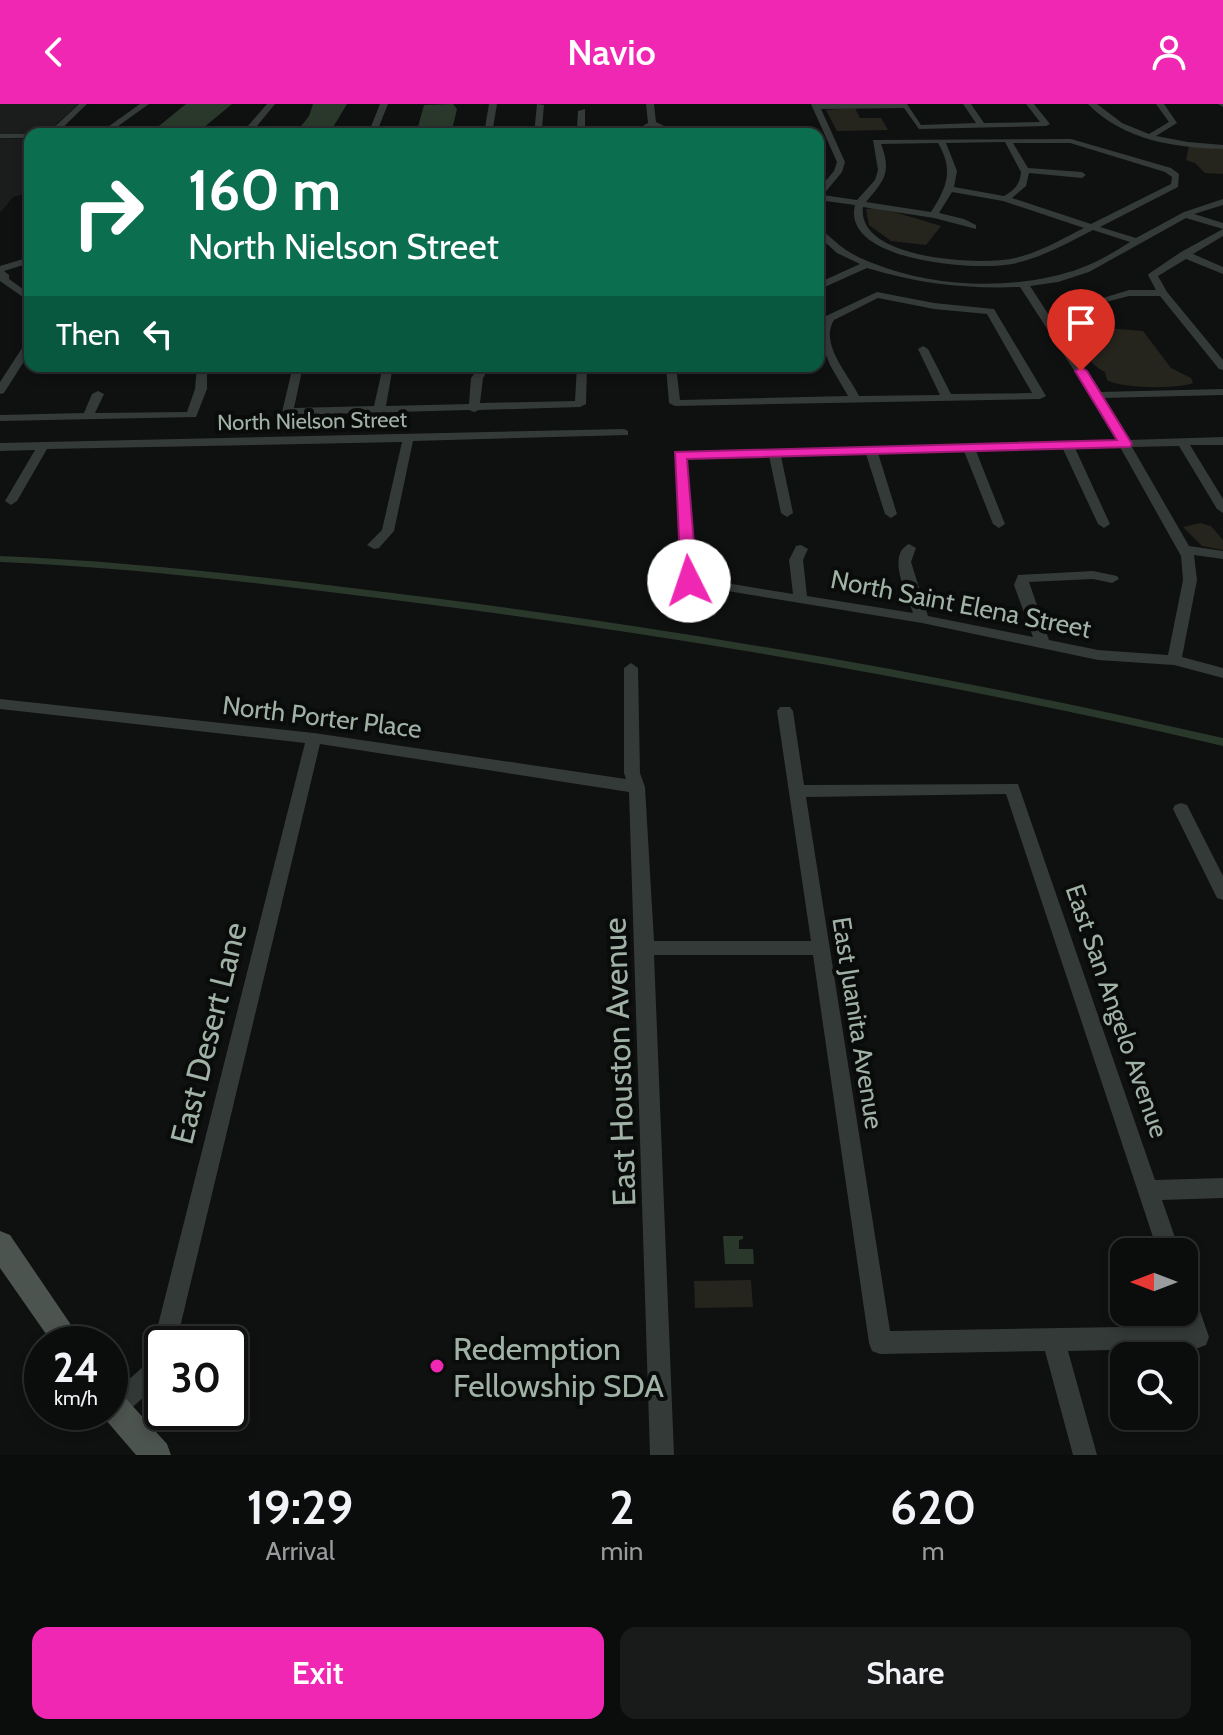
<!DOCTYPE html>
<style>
:root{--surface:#0b0c0c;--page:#191a1a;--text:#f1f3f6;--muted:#9a9b9d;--line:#2b2c2d;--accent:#f027b2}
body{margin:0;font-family:Cabin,sans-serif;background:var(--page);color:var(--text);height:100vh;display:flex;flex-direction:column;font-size:30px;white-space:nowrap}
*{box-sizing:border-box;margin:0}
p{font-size:26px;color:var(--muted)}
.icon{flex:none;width:44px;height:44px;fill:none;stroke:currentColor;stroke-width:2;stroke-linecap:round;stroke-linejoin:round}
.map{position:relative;height:1351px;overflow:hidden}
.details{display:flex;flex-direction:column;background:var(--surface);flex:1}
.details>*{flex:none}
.hud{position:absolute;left:24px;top:24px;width:800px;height:244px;border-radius:16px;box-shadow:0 4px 12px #0003,0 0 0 2px var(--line);background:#0b6e4f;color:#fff;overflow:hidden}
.needle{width:52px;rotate:270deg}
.fabs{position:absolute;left:1110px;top:1134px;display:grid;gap:16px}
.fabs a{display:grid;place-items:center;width:88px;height:88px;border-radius:16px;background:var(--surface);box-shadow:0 4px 12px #0003,0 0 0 2px var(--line);font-size:40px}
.speed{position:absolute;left:24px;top:1222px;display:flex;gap:16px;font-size:40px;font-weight:700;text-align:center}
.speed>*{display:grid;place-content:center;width:104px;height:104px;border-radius:50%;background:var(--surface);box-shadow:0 4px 12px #0003,0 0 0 2px var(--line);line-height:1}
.speed small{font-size:20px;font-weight:400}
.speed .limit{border:4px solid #111;border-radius:12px;background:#fff;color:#111}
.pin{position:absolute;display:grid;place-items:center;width:68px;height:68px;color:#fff;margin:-82px -34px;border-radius:50% 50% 50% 0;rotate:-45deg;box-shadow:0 0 8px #0007}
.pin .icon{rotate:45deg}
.me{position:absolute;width:88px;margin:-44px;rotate:356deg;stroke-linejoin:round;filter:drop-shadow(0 0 6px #0008)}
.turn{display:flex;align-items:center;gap:28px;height:168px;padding:0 32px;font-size:36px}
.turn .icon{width:104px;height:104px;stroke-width:2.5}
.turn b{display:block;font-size:56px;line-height:68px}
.then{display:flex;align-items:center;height:76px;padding:0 32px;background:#0003;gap:16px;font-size:30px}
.eta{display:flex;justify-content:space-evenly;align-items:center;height:136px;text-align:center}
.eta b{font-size:48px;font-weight:600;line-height:56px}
.primary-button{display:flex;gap:16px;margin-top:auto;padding:16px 32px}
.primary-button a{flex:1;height:92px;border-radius:16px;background:var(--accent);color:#fff;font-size:32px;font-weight:600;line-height:92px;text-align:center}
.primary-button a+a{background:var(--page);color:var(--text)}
header{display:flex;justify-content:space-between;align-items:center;height:104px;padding:0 32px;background:var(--accent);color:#fff;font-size:36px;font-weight:600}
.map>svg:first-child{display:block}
</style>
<header><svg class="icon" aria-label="back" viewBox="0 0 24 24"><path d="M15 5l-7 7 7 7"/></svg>Navio<svg class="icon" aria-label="person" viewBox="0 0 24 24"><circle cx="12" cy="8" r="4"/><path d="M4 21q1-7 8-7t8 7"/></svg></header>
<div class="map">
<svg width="1223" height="1351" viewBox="0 0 1223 1351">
<rect width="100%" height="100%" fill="#0f1010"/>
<g fill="#1b1d1c">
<path d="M0,0h78l-31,29 -17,2 -30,-1z"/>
<path d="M0,34l30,1v54l-17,4 -13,16z"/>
</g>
<g fill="#25241d">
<path d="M855,4l5,10h21l7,12 -51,1 -11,-21z"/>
<path d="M1189,42l34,3v25l-18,-1 -10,-10 -9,-3z"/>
<path d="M875,104c22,4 43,11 66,18l-15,19 -35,-4 -22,-16 -3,-16z"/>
<path d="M1097,223l46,4 28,37 20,10 2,5c-14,6 -70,6 -86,-3l-2,-8c-15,-7 -26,-24 -25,-41z"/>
<path d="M1200,419l11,3 12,14v10l-21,-4 -19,-19z"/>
<path d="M751,1176l2,27 -58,1 -1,-27z"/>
</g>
<g fill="#29382a">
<path d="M186,0h46l-36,30h-47z"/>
<path d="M313,0h34l-18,30h-34l14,-18z"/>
<path d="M453,0l4,5 -6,25h-35l8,-29z"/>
<path d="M723,1132h20v3l-4,1v9h14l1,15h-29z"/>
</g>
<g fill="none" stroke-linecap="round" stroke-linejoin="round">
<path fill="#29382a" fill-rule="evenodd" d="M0,452c145,6 289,24 433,42 266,34 529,80 790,140v8c-261,-61 -524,-107 -790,-141 -144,-18 -288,-37 -433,-43z"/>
<g fill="#343a38" fill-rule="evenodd">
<path d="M79,0h8l-31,30h-9z"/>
<path d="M140,0h9l-42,30h-9z"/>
<path d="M267,0h8l-22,27 -17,3 11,-7z"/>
<path d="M380,0h8l-12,30h-8z"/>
<path d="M489,0h8l-5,30h-8z"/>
<path d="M537,0l7,1 -2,23h35l1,-17 7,-2v25h-51z"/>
<path d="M646,0h8l2,18 8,4v4l-23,-3 7,-4z"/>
<path d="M811,0h96l14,21 55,-2 -13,-19h8l13,19 56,-1 -14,-18h8l16,20 -4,2 -127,3 -15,-21 -83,1 24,53 -3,10 -19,23 34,5 18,-20 3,-10 -5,-30 198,-1 100,29 8,6 -1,13 -78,40 36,11 48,-26 39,-13v6l-29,9 29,9v6l-37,-11 -97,54 -31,10 -28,4 69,106 124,-3v6l-120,3 25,42 95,-3v8h-33l33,54v14l-6,-4 -38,-63 -47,1 57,99 34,5v8l-29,-4 3,25 -15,77 41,11v10l-49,-13 -76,-5 -176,-37 -238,-39 -8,-132 440,-12 -26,-45 -70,-108c-53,2 -101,-3 -153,-19l-49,22v-7l42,-19 -23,-11 -19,-17v-8c9,5 16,13 24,19 9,7 22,13 33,17 61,24 144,27 206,4 17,-6 33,-16 49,-26l-37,-12c-27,14 -52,28 -81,34 -35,7 -171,-2 -157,-59l-37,-5v-10l16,-19 3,-9zM1005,38l16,30c-1,13 -7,18 -17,24l-50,-9 3,-16 -11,-28zM938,39c16,27 9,44 -7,69l-65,-10c18,-22 26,-29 15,-58zM1013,39h57l95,29 7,5 -1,7 -80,40 -79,-26 14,-12 3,-13 53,5 4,-3 -4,-3 -54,-4zM952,88l51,9 81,27c-24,12 -47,26 -74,31 -34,6 -154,0 -147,-52l71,11 42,11v-4l-12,-6 -25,-6zM1120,343l61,109 2,24 -15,75 -70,-5 -49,-10 -20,-58 64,-3 19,4 7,-4 -2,-3 -24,-5 -75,4 -4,10 19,52 -105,-21 -17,-54 5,-14 -7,-4c-23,11 -2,51 4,69l-106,-17 -4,-36 5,-11 -7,-4 -5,1 -7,14 4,34 -97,-16 -10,-120 83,-2 12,57 6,4 6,-4 -12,-57 85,-2 19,60 6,4 6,-4 -19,-61 86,-2 29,73 6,4 6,-4 -29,-73 87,-2 35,75 6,4 6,-4 -35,-76z"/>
<path d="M1088,0h9l25,19 27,11 20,-12 -13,-18h8l13,19 -21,13 32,6 35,3v4c-48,-1 -100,-9 -135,-45z"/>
<path d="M1218,0h5v3z"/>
<path d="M0,30h32l-2,4h-30z"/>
<path d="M1223,125v7l-30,18 30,13v7l-37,-15 -28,17 9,16 56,68v10l-4,-1 -59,-73h-31l-31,8 -5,-3 36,-11h27l-8,-15 2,-2 31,-21z"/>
<path d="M30,153v6l-26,8 5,4v4l21,15v8l-30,-21v-15z"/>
<path d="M877,188l57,11 60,6 52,87 -6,3 -365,7 -6,-3 -3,-37h10l4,34 168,-4 -18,-31 -11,-28 1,-11 6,-10zM878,194l56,11 53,5 45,79 -81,1 -23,-45 -5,-3 -5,3 22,46 -81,1c-10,-21 -40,-52 -25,-76z"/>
<path d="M30,237v11l-26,41 -4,1v-12l26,-40z"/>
<path d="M197,262h10v23l-11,28 -196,4v-6l84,-2 8,-19 6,-3 6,3 -9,19 92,-1 8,-23z"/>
<path d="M293,262h10l-9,42 80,-2 9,-40h10l-7,40 83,-2 2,-26 9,-12 9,2 -6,10 -3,25 95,-2 2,-35h10l-1,38 -6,3 -101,3 -5,2 -5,-2 -181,5 -6,-3z"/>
<path d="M624,325l4,2v4l-215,6 -19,90 -15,17 -5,1 -7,-4 15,-15 20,-88 -355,7 -30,52 -6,4 -6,-4 30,-51 -35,1v-8z"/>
<path d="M631,559l7,5 2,105 5,14 9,154h157l-34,-230 3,-4h10l3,4 11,74 214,-1 137,396 68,-2v20l-61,2 18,52h-22l-152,-458 -200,3 84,534 293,-5 -5,-14h6v-27l8,3 17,49 -3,8 -8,3 -130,3 29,104h-24l-28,-104 -165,3 -8,-3 -3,-8 -56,-388h-159l20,500h-24l-21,-663 -309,-48 -144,600h-14l-2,38 -37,34 -8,4 -8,-4 -2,-4h5v-16l34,-30 9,-21 152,-602 -305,-34v-10l314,34 312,46 -2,-6v-105z"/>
<path d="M1181,699l6,2 36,71v24l-6,-2 -44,-89 2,-4z"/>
</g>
<g fill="#4c5450" fill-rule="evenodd">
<path d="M0,1127l10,4 74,109h-31l-53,-76z"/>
<path d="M110,1283l10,5 47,52 4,11h-35l-37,-43h11z"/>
</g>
</g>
<path fill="#f027b2" stroke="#9c1974" stroke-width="2" d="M1081,263l6,4 45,73 -2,3 -443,12 10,122 -8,5 -8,-5 -6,-129 442,-12 -42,-69z"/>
<circle fill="#f027b2" stroke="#0a0b0b" stroke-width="3" cx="437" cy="1262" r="8"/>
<g text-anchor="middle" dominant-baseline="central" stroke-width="8" stroke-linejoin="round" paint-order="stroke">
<g font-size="22" fill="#a0b1a6" stroke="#0a0b0b">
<text transform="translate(312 317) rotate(-1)">North Nielson Street</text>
</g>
<g font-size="26" fill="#a0b1a6" stroke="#0a0b0b">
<text transform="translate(961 500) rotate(11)">North Saint Elena Street</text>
<text transform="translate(322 613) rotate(7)">North Porter Place</text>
<text transform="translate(1117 907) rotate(71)">East San Angelo Avenue</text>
<text transform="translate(858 919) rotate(81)">East Juanita Avenue</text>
</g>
<g font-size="32" fill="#a0b1a6" stroke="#0a0b0b">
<text transform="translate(208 929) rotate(-76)">East Desert Lane</text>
<text transform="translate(619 958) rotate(-92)">East Houston Avenue</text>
</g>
<g font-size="32" fill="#a0b1a6" stroke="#0a0b0b" text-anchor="start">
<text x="453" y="1244">Redemption<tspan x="453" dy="37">Fellowship SDA</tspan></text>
</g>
</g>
</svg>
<div class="fabs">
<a><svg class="needle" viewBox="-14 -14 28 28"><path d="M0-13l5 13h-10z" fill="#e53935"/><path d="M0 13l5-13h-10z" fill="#9a9b9d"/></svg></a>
<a><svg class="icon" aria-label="search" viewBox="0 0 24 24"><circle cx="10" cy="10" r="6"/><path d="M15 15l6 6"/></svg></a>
</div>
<div class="speed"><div>24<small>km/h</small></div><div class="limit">30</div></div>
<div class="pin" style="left:1081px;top:267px;background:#d93025"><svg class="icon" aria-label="arrive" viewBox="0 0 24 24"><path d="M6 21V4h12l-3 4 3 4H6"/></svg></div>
<svg class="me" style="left:689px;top:477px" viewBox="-20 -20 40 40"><circle r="19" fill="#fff"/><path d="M0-13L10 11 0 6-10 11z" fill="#f027b2"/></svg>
<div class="hud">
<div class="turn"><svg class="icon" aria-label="right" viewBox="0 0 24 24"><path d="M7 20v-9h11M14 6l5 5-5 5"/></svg><div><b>160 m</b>North Nielson Street</div></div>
<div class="then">Then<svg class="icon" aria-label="left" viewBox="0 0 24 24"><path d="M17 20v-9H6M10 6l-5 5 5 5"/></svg></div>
</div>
</div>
<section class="details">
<div class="eta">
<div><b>19:29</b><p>Arrival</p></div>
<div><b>2</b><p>min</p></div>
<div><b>620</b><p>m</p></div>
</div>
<div class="primary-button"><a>Exit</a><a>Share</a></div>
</section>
